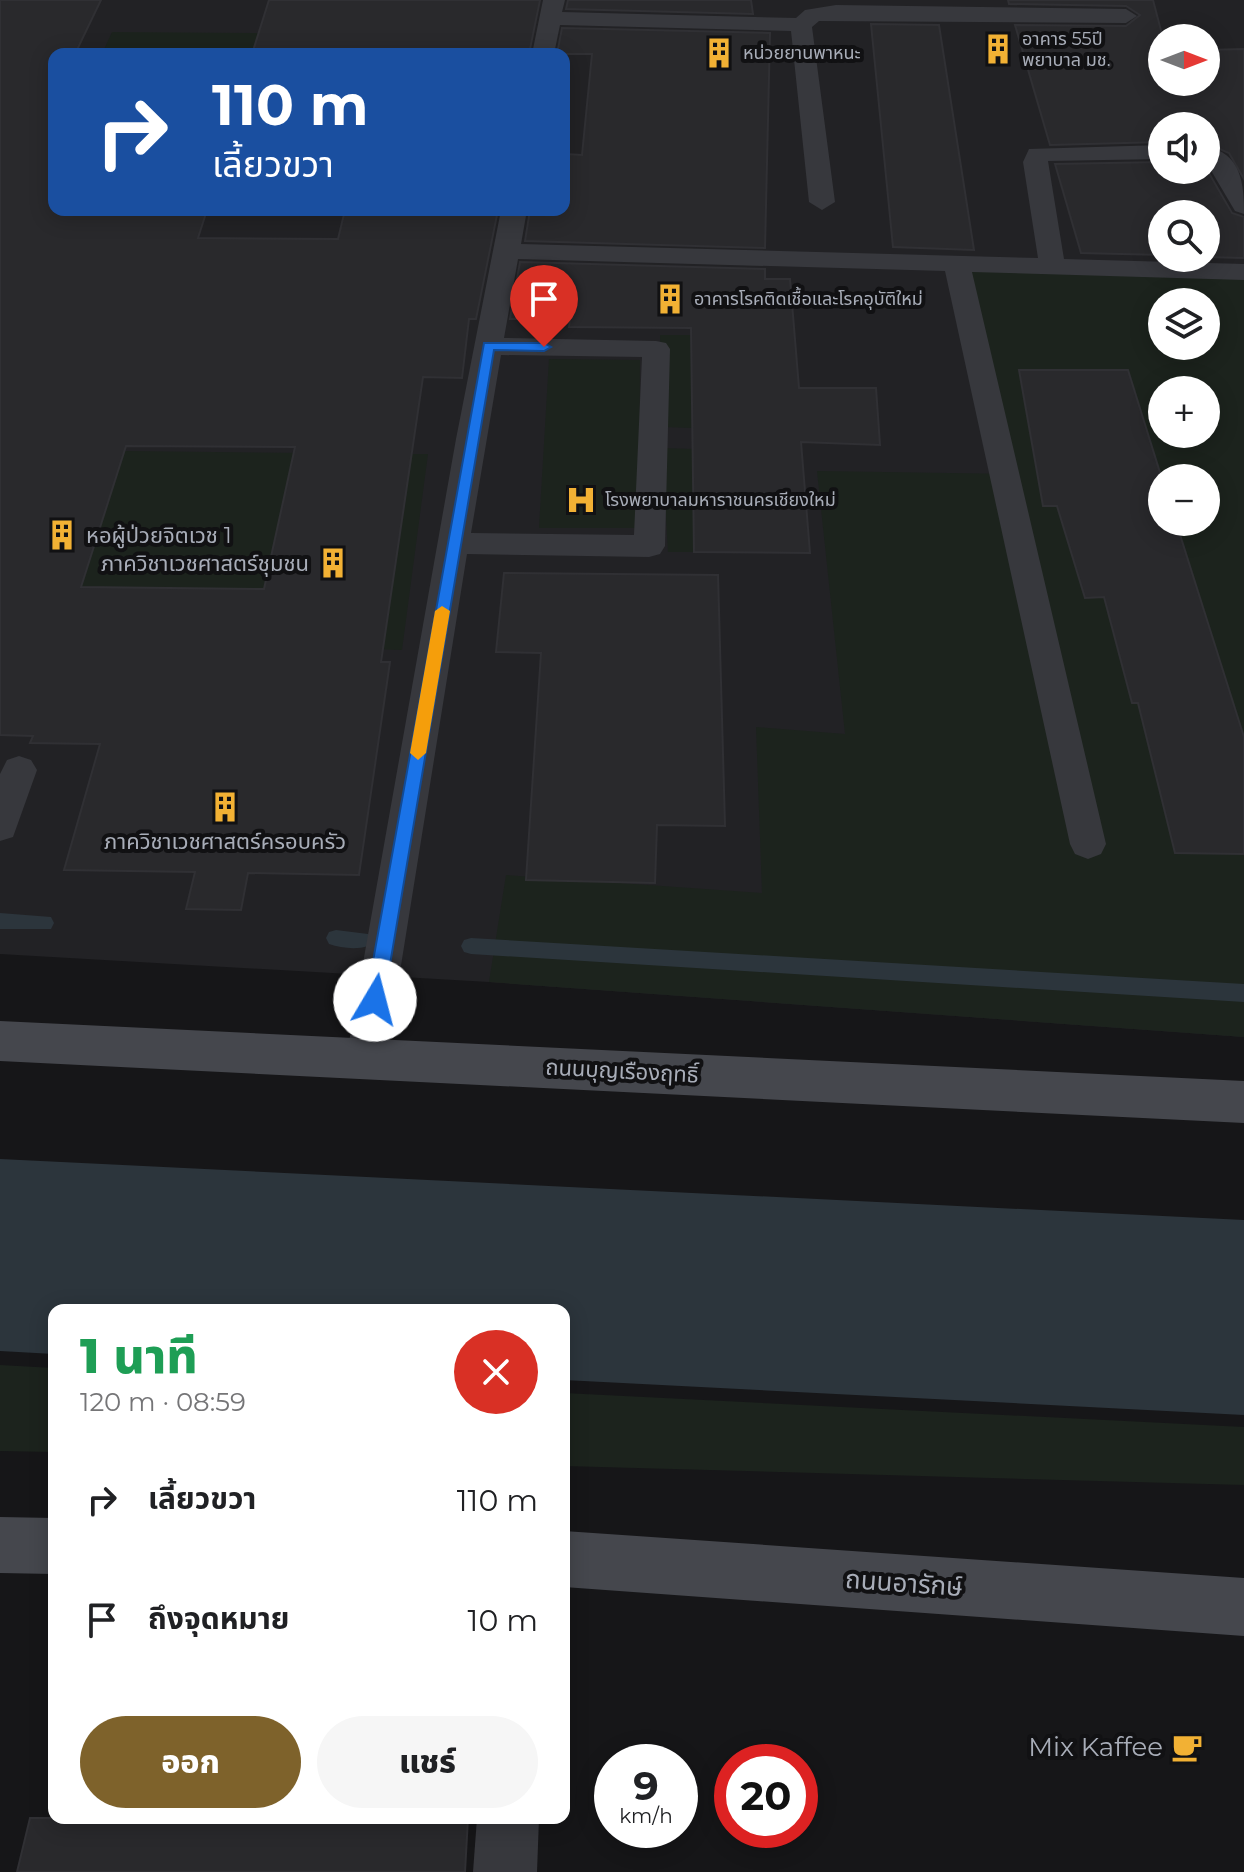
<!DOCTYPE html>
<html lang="th">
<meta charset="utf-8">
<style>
:root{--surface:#fff;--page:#f6f6f6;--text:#202124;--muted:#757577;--accent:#7e622b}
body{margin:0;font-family:Montserrat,"Noto Sans Thai",sans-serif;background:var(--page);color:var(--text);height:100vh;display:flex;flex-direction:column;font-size:30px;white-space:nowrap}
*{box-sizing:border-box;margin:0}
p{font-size:26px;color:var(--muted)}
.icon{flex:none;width:44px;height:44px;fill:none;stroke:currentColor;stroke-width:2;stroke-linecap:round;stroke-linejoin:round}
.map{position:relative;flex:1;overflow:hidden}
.side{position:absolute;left:48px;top:1304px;width:522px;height:520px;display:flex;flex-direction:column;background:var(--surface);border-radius:16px;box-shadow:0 4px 20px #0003}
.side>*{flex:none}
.top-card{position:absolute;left:48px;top:48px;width:522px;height:168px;border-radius:16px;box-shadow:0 4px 20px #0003;background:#1a4fa0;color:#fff;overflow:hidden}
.needle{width:52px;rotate:90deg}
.fabs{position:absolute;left:1148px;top:24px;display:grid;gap:16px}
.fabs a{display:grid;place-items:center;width:72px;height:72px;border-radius:50%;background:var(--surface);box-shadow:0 4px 20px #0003;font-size:40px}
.speed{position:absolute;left:594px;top:1744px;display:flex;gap:16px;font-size:40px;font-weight:700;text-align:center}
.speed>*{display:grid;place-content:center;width:104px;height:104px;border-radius:50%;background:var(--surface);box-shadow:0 4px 20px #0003;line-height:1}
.speed small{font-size:20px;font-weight:400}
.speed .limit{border:12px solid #d22;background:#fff;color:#111}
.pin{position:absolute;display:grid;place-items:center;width:68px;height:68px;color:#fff;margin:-82px -34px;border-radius:50% 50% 50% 0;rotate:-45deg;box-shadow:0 0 8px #0007}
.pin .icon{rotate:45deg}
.me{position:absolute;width:88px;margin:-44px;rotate:8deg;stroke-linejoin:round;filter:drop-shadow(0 0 6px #0008)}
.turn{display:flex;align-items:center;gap:28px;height:168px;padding:0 32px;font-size:36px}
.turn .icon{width:104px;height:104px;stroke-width:2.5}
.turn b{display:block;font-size:56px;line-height:68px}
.round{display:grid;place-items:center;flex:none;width:84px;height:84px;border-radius:42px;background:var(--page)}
.overview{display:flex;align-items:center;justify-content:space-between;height:136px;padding:0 32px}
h1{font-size:48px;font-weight:800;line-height:60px;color:#1e9e55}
.primary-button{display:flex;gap:16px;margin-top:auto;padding:16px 32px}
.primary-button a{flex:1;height:92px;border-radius:48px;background:var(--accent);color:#fff;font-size:32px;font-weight:800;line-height:92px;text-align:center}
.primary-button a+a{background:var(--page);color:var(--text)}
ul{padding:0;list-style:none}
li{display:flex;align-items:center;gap:24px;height:120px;padding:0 32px}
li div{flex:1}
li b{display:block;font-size:30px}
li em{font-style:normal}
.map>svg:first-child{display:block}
</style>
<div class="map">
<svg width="1244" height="1872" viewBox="0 0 1244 1872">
<rect width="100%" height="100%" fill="#161618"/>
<path fill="#222225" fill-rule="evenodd" d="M0,0h1244v1037l-755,-55 -489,-28zM1162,38h44v44h-44zM54,54h510v156h-510zM1162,126h44v44h-44zM1162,214h44v44h-44zM1162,302h44v44h-44zM1162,390h44v44h-44zM1162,478h44v44h-44z"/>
<g fill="#1c231d" fill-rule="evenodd">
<path d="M112,32l139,1h8l-7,21h-150z"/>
<path d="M971,271l273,1v765l-755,-55 17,-107 256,18 -6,-166 89,7 -28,-263 196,3zM1162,302h44v44h-44zM1162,390h44v44h-44zM1162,478h44v44h-44z"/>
<path d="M660,335h31l1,93 -29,-1z"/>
<path d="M549,359l91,1 -1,168h-100z"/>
<path d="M662,448l31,1 1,103h-26z"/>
<path d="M124,451l186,2 -62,208 -95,31 27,-104 -99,-1z"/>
<path d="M400,454h28l-26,196 -32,-1 15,-15 22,-143 -13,-1z"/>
<path d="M0,1365l54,3v84l-54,-1z"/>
<path d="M564,1393l680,34v58l-680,-19z"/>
</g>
<path fill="#2c353c" d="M0,1159l1244,61v195l-680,-35v-70h-510v44l-54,-3z"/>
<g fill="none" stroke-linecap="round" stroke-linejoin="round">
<g fill="#2c353c" fill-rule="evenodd">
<path d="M0,913l51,4 3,6 -3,6h-51z"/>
<path d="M336,930l32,4 3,6 -3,6c-12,4 -27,2 -39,-2l-3,-6 3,-6z"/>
<path d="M471,938l773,46v18l-773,-48 -7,-2 -3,-6 3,-6z"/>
</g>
</g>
<g fill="#29292c" stroke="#303034" stroke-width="2" fill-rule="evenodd">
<path d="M0,0h101l-26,54h-21v156h153l-9,28 140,1 7,-29h153l-22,109h-7l-7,59 -39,-1 -42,285h9l-31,213 -111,-2 -7,37 -55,-1 9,-37 -131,-2 36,-126 -70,-1 3,-7 -33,-1zM126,446l169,1 -31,142 -183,-2z"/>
<path d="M269,0h271l-11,54h-277z"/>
<path d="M568,0h183l2,14 -187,-5z"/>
<path d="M1008,0h145l10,38 -1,44h44v-32l38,-1v130l-15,-26 -23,-10v-17h-44v16l-112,3 -35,-120 111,1 14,-11 -14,-9 -117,-2z"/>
<path d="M871,24l68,1 35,225 -81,-3z"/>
<path d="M562,28l208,5 -5,215 -240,-7 5,-31h34l3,-56 15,1 10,-101h-35z"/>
<path d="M1162,162v8l44,-2 26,45 12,4v41l-38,-1v-43h-44v41l-81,-2 -26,-89z"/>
<path d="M520,262l245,7v10h25l9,109h77l4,57 -79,-3 9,111 -116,-1 -3,-224 -122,-1 1,-8h-60z"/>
<path d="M1019,370h109l34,109v43h14l68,215v117l-69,-1 -37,-150h-6l-28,-106 -19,1 -28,-92h-14z"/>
<path d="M504,573l214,2 7,251 -68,-1 -2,58 -129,-3 15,-227 -45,-1z"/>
<path d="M30,1818h438l-3,54h-448z"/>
</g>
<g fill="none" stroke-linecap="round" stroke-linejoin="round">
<g fill="#37383d" fill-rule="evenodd">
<path d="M543,0h22l-3,12 234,6 9,-8 31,-5 290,4 11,7 -11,7 -307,-2 -7,6 23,175 -13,8 -13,-8 -18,-171 -231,-6 -6,29h-22z"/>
<path d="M1162,145v14l-114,2 16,98 180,5v16l-272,-8 134,572 -5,10 -13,5 -13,-5 -5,-10 -125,-573 -427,-12 -14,79 152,3 10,2 4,6 -5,197 -5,8 -11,3 -182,-3 -81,505 -6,13 -14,5 -14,-5 -6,-13 110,-620 45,-229h26l-6,34 517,14 -15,-96 6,-13zM501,355l141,2 -8,178 -163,-2z"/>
<path d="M1206,146c35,8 38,36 38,68l-9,-3 -29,-49z"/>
<path d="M19,756l12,4 6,10 -24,67 -13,4v-67l7,-14z"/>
</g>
<path fill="#37383d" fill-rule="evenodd" d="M477,1818h62l-2,54h-64z"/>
<g fill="#45474d" fill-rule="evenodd">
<path d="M0,1021l1244,60v42l-1244,-62z"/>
<path d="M0,1517l54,1v56l-54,-1z"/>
<path d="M564,1531l680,47v58l-680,-49z"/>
</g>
</g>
<path fill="#1a73e8" stroke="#114b97" stroke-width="2" d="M484,343h60l7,4 -7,4 -50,-1 -110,650 -9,8 -9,-8z"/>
<path fill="#f59e0b" d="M442,606l8,5 -24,142 -8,7 -8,-7 25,-142z"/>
<defs>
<g id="building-bare" transform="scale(2.4)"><path d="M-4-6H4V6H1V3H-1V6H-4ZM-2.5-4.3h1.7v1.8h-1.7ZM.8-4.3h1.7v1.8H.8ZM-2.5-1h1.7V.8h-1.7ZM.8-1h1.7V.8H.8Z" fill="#f2b134" stroke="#111113" stroke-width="2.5" paint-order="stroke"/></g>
<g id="hospital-bare" transform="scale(2.4)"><path d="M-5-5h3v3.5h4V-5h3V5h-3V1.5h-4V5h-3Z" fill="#f2b134" stroke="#111113" stroke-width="2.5" paint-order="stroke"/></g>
<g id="cafe-bare" transform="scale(2.4)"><path d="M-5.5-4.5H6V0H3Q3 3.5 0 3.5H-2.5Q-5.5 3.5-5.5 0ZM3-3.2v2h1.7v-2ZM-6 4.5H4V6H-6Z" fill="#f2b134" stroke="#111113" stroke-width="2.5" paint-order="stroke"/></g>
</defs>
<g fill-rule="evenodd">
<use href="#building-bare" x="998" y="49"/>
<use href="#building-bare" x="719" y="53"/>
<use href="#building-bare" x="670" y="299"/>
<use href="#hospital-bare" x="581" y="500"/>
<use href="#building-bare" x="62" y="535"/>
<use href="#building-bare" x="333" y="563"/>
<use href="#building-bare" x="225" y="807"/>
<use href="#cafe-bare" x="1187" y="1747"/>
</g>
<g text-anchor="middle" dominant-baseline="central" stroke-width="8" stroke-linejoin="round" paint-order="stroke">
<g font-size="18" fill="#a8adb8" stroke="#111113" text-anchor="start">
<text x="1022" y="39">อาคาร 55ปี<tspan x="1022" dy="21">พยาบาล มช.</tspan></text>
<text x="743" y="53">หน่วยยานพาหนะ</text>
<text x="694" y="299">อาคารโรคติดเชื้อและโรคอุบัติใหม่</text>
<text x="605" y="500">โรงพยาบาลมหาราชนครเชียงใหม่</text>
</g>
<g font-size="22" fill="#a8adb8" stroke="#111113" text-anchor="start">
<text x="86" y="535">หอผู้ป่วยจิตเวช 1</text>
<text x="309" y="563" text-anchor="end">ภาควิชาเวชศาสตร์ชุมชน</text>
<text x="225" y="841" text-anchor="middle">ภาควิชาเวชศาสตร์ครอบครัว</text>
</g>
<g font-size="22" fill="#a8adb8" stroke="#111113">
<text transform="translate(622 1071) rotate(3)">ถนนบุญเรืองฤทธิ์</text>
</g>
<g font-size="26" fill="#a8adb8" stroke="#111113">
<text transform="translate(904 1583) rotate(4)">ถนนอารักษ์</text>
</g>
<g font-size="26" fill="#a8adb8" stroke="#111113" text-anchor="end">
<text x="1163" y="1747">Mix Kaffee</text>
</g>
</g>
</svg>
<div class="fabs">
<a><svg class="needle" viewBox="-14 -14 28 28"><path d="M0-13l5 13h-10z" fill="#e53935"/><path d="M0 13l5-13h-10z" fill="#757577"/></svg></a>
<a><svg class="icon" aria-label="sound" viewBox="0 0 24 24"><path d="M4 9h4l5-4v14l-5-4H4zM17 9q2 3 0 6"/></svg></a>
<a><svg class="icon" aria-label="search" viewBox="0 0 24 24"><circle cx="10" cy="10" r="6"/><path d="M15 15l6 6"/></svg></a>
<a><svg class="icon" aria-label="layers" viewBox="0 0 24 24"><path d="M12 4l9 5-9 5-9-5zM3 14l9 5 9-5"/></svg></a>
<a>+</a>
<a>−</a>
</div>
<div class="speed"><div>9<small>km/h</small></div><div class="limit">20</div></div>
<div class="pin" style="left:544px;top:347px;background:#d93025"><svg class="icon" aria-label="arrive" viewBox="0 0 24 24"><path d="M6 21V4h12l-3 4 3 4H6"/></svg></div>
<svg class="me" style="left:375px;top:1000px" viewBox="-20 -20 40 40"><circle r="19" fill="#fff"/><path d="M0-13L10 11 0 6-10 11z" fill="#1a73e8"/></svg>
<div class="top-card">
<div class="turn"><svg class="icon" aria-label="right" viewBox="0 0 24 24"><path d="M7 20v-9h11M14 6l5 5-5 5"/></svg><div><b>110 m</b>เลี้ยวขวา</div></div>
</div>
<section class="side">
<div class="overview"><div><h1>1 นาที</h1><p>120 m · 08:59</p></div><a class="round" style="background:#d93025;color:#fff"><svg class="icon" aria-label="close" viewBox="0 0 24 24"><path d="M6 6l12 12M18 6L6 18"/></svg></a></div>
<ul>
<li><svg class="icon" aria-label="right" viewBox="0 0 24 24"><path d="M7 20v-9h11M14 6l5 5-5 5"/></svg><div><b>เลี้ยวขวา</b></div><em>110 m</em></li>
<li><svg class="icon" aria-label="arrive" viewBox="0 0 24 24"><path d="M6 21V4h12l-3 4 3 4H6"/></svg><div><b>ถึงจุดหมาย</b></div><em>10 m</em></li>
</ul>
<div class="primary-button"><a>ออก</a><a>แชร์</a></div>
</section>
</div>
